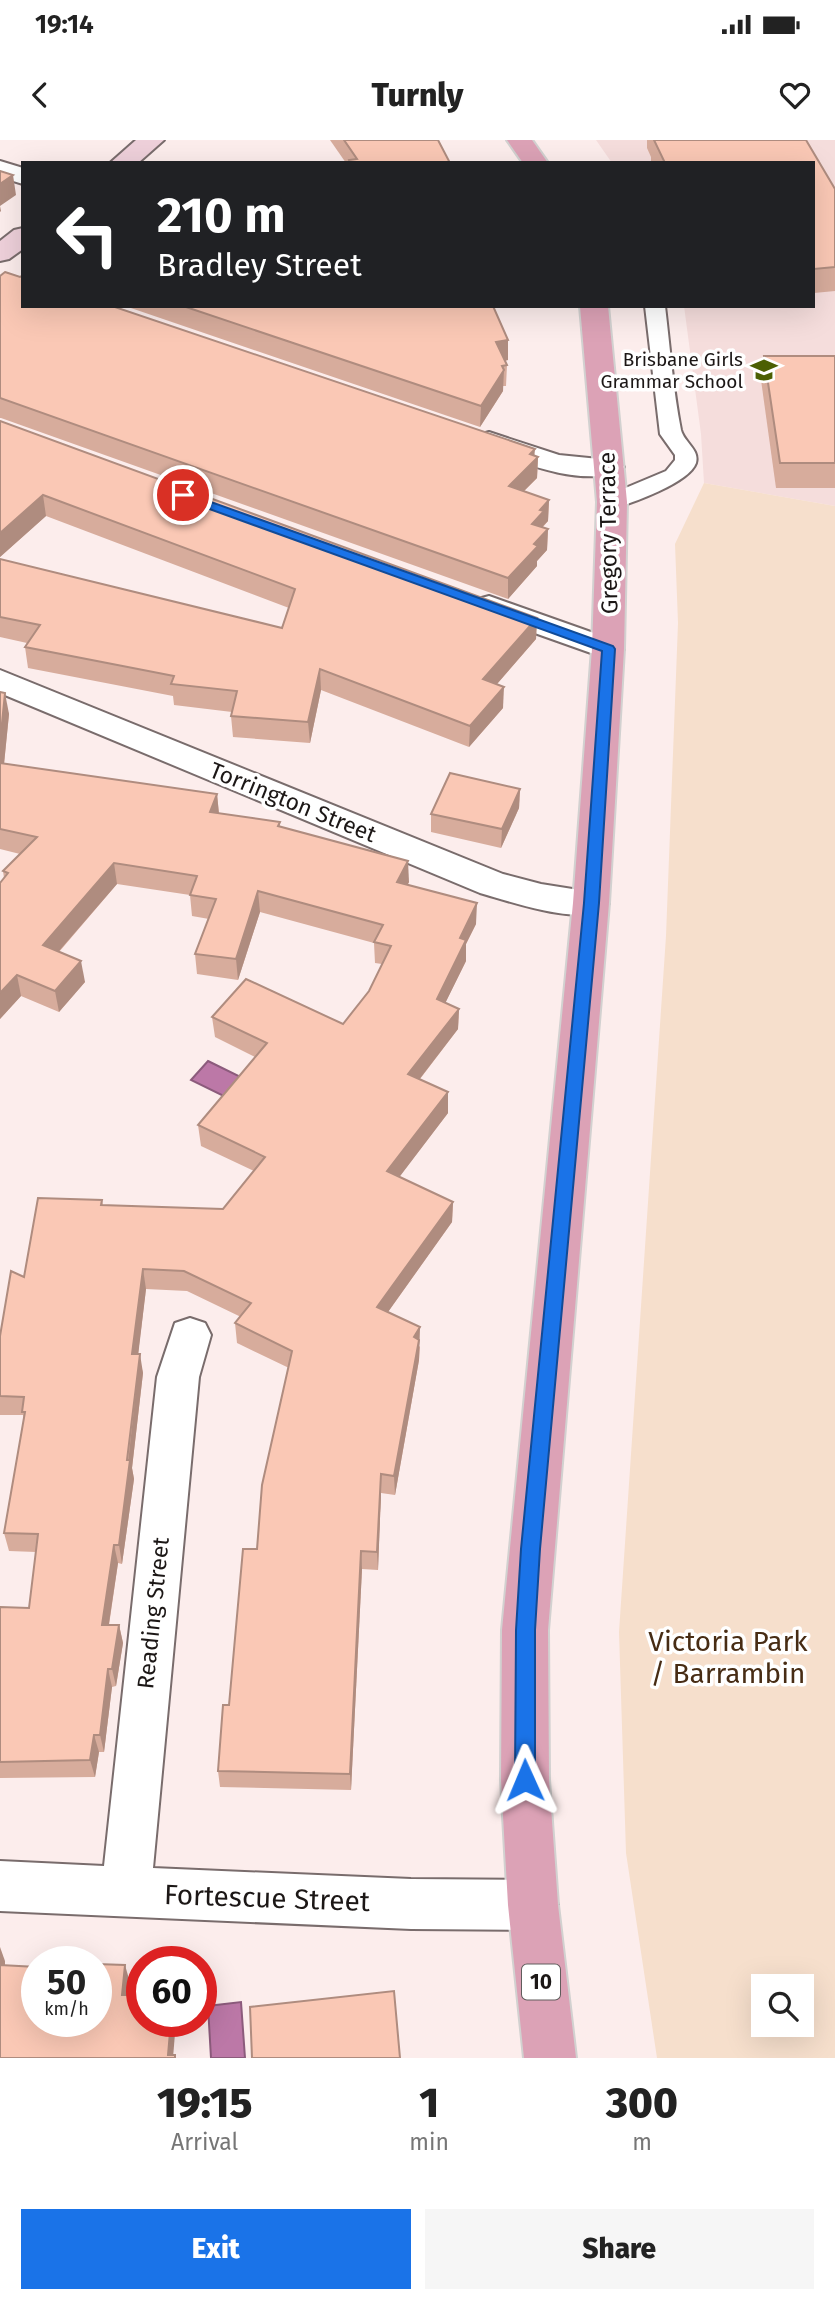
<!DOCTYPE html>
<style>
:root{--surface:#fff;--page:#f6f6f6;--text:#222;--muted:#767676;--accent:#1a73e8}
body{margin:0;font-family:"Fira Sans",sans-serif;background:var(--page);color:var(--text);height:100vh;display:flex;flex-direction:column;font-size:26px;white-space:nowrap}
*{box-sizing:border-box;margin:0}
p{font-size:23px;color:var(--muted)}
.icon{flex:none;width:38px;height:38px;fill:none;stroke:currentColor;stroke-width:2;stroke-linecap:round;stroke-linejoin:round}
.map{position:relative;height:1918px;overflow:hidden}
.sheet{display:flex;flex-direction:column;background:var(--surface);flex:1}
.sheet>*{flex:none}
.top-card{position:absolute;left:21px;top:21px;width:794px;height:147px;border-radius:0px;box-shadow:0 7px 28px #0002;background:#202124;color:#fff;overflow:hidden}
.tools{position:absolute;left:751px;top:1834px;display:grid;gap:14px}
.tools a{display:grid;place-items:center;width:63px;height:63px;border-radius:0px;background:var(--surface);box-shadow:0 7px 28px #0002;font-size:35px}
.speed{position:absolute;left:21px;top:1806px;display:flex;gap:14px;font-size:35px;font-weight:700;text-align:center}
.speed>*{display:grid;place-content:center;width:91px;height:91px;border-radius:50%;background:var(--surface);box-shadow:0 7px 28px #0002;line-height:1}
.speed small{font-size:18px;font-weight:400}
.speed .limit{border:10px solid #d22;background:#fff;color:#111}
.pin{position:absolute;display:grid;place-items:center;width:60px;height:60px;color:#fff;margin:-30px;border:4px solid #fff;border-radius:50%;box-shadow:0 2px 7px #0007}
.me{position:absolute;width:77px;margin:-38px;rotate:359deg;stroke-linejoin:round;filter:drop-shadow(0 0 5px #0008)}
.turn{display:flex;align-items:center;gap:24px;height:147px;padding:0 21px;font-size:32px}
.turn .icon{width:91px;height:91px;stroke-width:2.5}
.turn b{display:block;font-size:49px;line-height:60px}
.eta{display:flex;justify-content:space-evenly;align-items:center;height:119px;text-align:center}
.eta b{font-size:42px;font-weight:800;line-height:49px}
.button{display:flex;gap:14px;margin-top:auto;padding:14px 21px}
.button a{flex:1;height:80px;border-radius:0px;background:var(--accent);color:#fff;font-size:28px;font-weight:800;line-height:80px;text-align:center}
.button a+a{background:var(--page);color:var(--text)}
.status{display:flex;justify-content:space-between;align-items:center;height:49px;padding:0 35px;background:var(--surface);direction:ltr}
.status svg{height:19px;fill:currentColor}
header{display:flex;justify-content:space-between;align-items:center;height:91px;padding:0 21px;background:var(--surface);font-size:32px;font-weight:800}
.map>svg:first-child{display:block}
</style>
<div class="status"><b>19:14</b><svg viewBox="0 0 49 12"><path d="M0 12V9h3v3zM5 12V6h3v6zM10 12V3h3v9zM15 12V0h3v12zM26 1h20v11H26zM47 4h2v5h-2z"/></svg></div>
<header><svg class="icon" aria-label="back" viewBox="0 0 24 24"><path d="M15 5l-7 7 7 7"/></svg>Turnly<svg class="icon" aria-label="heart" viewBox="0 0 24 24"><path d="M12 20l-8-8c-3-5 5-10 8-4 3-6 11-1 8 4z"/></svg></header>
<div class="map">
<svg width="835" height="1918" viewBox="0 0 835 1918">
<rect width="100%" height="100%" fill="#fcedec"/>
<path fill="#f5dddc" d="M596,0h239v366l-131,-23 -3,-49 -17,-128h130v-143h-202z"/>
<path fill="#f6dfcc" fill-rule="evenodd" d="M704,343l131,23v1552h-178l-31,-205 -7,-221 47,-696 12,-313 -3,-79zM763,1846h39v39h-39z"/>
<g fill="#bc78a7" stroke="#8c5b7c" stroke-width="2">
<path d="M208,921l47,23 -17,19 -47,-23z"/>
<path d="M241,1862l4,56h-34l-3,-52z"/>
</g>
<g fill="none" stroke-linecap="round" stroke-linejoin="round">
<g stroke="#796c6c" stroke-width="4">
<path id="lane" d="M645,166h20c5,41 8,84 16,124 3,12 19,20 15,33 -7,20 -64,40 -84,46l-8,-2 -3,-5 3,-5 62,-26 9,-11v-5l-15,-21z"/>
</g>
<g stroke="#796c6c" stroke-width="4">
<g id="street">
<path d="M0,21l23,7v16l-23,-7z"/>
<path d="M489,292l70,23 60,6 5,6 -5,6c-47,12 -97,-11 -140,-26l-5,-6 5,-6z"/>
<path d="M489,456l130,46 5,7 -5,7 -11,3 -130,-46 -5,-7 5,-7z"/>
<path d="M0,530l503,204 38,10 63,10 5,9 -5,9c-36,10 -89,-9 -124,-19l-480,-200z"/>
<path d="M190,1178l15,5 6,12 -12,42 -46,491 258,11 122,1 18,7 7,18 -7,18 -18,7 -122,-1 -411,-18v-50l104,5 53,-489 18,-54z"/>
</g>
</g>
<g stroke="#796c6c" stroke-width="4">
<g id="secondary">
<path d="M136,0h28l-26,23h-28z"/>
<path d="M23,88v21l-14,10 -9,2v-20l14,-11z"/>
</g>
</g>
<g stroke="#d2d1d0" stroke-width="4">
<g id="primary">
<path d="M507,0h25l16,23h-25z"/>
<path d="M580,166h28l19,196 -3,147 -15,254 -61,727 1,150 9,125 18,153h-52l-16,-153 -7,-125 1,-150 71,-727 19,-254 5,-147z"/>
</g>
</g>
<use href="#lane" fill="#fff" fill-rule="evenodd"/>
<use href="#street" fill="#fff" fill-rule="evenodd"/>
<use href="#secondary" fill="#eed0da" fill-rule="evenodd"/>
<use href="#primary" fill="#dca2b6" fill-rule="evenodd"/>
</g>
<g fill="#d7ac9c">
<path d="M330,0h108l12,23h-104z"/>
<path d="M647,0h159l29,49v102l-21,2v-130h-163v-6l-4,-9z"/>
<path d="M0,136l538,181 -1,21 -13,13 25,9 -1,21 -5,6 5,2 -1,21 -10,11v5l-29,33 -507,-181h-1z"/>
<path d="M125,166h368l15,54 -3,1 2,4 -1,21h-3v5l-23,36z"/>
<path d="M764,216h71v132h-59l-15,-108z"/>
<path d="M0,281l537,197 -1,21 -39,45 6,24 -34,39 -148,-57 -11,53 -77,-6 -2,-21 1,-4 -58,-7 -1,-9 -145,-28 -3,-21 2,-4 -27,-6v-78l282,69 7,-20 -243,-92 -46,41z"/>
<path d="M0,552l9,22 -5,50 213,30 2,19 61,9v5l129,55 -2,3 69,39 -10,20v17l-21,42 14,6 -1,20 -38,50 28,13v21l-49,64 54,25 -1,20 -64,90 32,35 -1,13 -24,135 -14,-2 -3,77 -16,-1 -11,221 -131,-3 -2,-16 71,-403 -52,-25 -2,-20 6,-6 -54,-26 -41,-2 -8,65 5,19 -11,95 2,11 -12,85 -4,-1 -9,62h10l4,18 -7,43 -4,1 -8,65h-5l-4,25 -95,1v-171l29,1 7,-56 -27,-1 -5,-18 20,-114 -1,-4h-23v-79l24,-59 78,-77 1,5 120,4 31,-38 -53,-25 -3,-21 57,-68 -40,-20 -3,-20 131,7 26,-33 13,-27 -7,-1 -1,-20 -114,-31 -22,68 -41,-6 -2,-20 14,-35 -17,-3 -2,-21 -73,-11 -58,68 26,30 -26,30 -38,-16 -21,23 4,-141 -1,-7 17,-17 -20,-5z"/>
<path d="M520,649l-1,19 -18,40 -70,-16v-18z"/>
</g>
<g fill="#af8c7f">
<path d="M13,35l3,20 -16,11 1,5 -1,1v-28z"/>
<path d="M508,200v20l-13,2 1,-20z"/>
<path d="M504,230l-1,21 -23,36 1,-21z"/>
<path d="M535,309l-1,11 4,-3 -1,21 -29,29 1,-21 21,-32z"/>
<path d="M43,355l3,21 -46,41v-24z"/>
<path d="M549,360l-1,21 -5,5v6l-11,-8 8,-14z"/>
<path d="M548,389l-1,21 -10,11v5l-29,33v-21l26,-34z"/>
<path d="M537,478l-1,21 -53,61v-21z"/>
<path d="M320,529l1,21 -11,53 -2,-21z"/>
<path d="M504,547l-1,21 -34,39 1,-21z"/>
<path d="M5,553l4,21 -7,70 -2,-10v-31z"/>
<path d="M520,649l-1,19 -18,40 1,-19z"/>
<path d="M217,654l2,21 -9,-3z"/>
<path d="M408,721l1,21 -11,21 -1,-21z"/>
<path d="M114,723l3,21 -71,82 -3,-21z"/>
<path d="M258,751l2,21 -22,68 -2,-21z"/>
<path d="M477,763l-1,21 -10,20v17l-29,59v-21l23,-61z"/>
<path d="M81,821l4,21 -26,30 -4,-21z"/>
<path d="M17,835l4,21 -21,23v-26z"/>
<path d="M459,869l-1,20 -50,65v-20z"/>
<path d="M448,952v21l-60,79 -1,-21z"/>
<path d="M453,1062l-1,20 -74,104 -1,-19z"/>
<path d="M143,1129l3,20 -10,84 -4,-19z"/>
<path d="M420,1187l-1,33 -24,135 -1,-19 20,-139z"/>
<path d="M140,1214l3,19 -11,95 2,11 -12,85 -3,-19z"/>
<path d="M381,1334v19l-3,77 -1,-18z"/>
<path d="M114,1405l4,18 -12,80 -4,-18z"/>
<path d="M361,1411l1,18 -11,221 -1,-16z"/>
<path d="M119,1485l4,18 -7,43 -4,-17z"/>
<path d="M108,1529l4,18 -8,65 -4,-17z"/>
<path d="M94,1595l5,17 -4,25 -5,-17z"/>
<path d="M0,1807l5,14v18l-5,-12z"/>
<path d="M125,1825l4,14 -2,30 -5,-14z"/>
<path d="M171,1881h5l-3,37 -5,-3z"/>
</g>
<g fill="#fac8b5" stroke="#af8c7f" stroke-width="2">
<path d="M344,0h94l12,23h-100l-1,-3 8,-1z"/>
<path d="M654,0h152l29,49v78l-21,2v-106h-149z"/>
<path d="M0,31l13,4 -13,9z"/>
<path d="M5,132l15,5 3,-2v31h89l423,143 -5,5 8,3 -29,29 40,14 -9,10 4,1 -12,13 16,5 -14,15 4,2 -30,32 -508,-180v-122z"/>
<path d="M183,166h310l15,34 -12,2 11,23 -5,1 2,4 -23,36z"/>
<path d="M764,216h71v107h-55z"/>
<path d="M0,281l537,197 -54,61 21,8 -34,39 -150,-57 -12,53 -77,-6 6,-25 -66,-7 3,-8 -149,-29 15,-22 -40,-8v-58l282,69 13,-39 -252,-94 -43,38z"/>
<path d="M0,552l5,1 -5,50z"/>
<path d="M0,623l217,31 -7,18 70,10 -2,4 130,35 -11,21 80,21 -17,35 6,2 -29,59 22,10 -51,65 40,18 -61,79 66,31 -76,105 43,20 -6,10 5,3 -25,136 -13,-2 -4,78 -16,-1 -11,223 -132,-3 5,-66h6l14,-156h14l5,-64 30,-134 -57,-28 16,-20 -67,-32 -41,-2 -11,85h8l-13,106h3l-11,85h-5l-12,80h17l-7,44h-4l-8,66h-6l-4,25 -90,2v-155l29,1 9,-74 -34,-1 21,-121h-3l2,-15 -24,-1v-60l11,-65 13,6 14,-79 64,2 -1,5 122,4 42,-52 -67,-32 69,-82 -55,-26 34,-38 97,45 26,-33 22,-45 -17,-4 9,-17 -125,-34 -22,68 -41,-5 21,-55 -26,-4 7,-19 -83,-13 -71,82 38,16 -26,30 -38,-16 -17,18v-110l8,-10 -5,-2 34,-34 -37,-8z"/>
<path d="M450,633l70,16 -18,40 -71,-15z"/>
<path d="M96,1824l29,1 -3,30h18l-1,10h3v16h29l-3,34h7v3h-175v-93l37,2v54h59z"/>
<path d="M394,1851l6,67h-148l-2,-51z"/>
</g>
<path fill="#1a73e8" stroke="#114b97" stroke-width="2" d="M183,352l430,154 2,3 -16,254 -59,646 -5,81v150l-3,6 -7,3 -7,-3 -3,-6 1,-150 5,-81 63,-646 18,-252 -423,-153 -2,-3z"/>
<defs>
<g id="school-bare" transform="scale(2.1)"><path d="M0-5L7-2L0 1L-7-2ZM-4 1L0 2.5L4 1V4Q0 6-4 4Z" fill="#4c5f03" stroke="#fff" stroke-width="2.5" paint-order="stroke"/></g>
</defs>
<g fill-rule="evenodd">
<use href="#school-bare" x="764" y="230"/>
</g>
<g text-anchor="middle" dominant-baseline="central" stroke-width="7" stroke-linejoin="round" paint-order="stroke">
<g font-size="19" fill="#1c1716" stroke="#fff" text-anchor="end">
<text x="743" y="219">Brisbane Girls<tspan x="743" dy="22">Grammar School</tspan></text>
</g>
<rect fill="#fff" stroke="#605d5c" stroke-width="2" x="522" y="1824.5" width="38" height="35" rx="5"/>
<g font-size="21" font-weight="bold" fill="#1c1716">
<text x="541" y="1842">10</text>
</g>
<g font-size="23" fill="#1c1716" stroke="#fff">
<text transform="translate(608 393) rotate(-91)">Gregory Terrace</text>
<text transform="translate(293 662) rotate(22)">Torrington Street</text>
<text transform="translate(153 1473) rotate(-84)">Reading Street</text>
</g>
<g font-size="28" fill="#472c14" stroke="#fff">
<text x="728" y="1501">Victoria Park<tspan x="728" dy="32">/ Barrambin</tspan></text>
</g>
<g font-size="28" fill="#1c1716" stroke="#fff">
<text transform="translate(267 1758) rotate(2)">Fortescue Street</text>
</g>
</g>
</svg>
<div class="tools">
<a><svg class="icon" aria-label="search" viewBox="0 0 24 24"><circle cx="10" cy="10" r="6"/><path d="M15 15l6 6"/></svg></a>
</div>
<div class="speed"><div>50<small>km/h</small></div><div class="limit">60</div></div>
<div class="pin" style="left:183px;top:355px;background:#d93025"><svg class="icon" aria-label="arrive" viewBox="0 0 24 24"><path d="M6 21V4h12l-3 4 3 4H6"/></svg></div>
<svg class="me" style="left:525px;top:1640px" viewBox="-20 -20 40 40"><path d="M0-17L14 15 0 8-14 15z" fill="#1a73e8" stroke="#fff" stroke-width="4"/></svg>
<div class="top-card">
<div class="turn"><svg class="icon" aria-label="left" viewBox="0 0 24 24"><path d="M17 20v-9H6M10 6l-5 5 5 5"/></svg><div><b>210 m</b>Bradley Street</div></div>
</div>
</div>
<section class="sheet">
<div class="eta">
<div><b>19:15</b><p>Arrival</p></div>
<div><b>1</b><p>min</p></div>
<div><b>300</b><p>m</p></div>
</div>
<div class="button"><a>Exit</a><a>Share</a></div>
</section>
